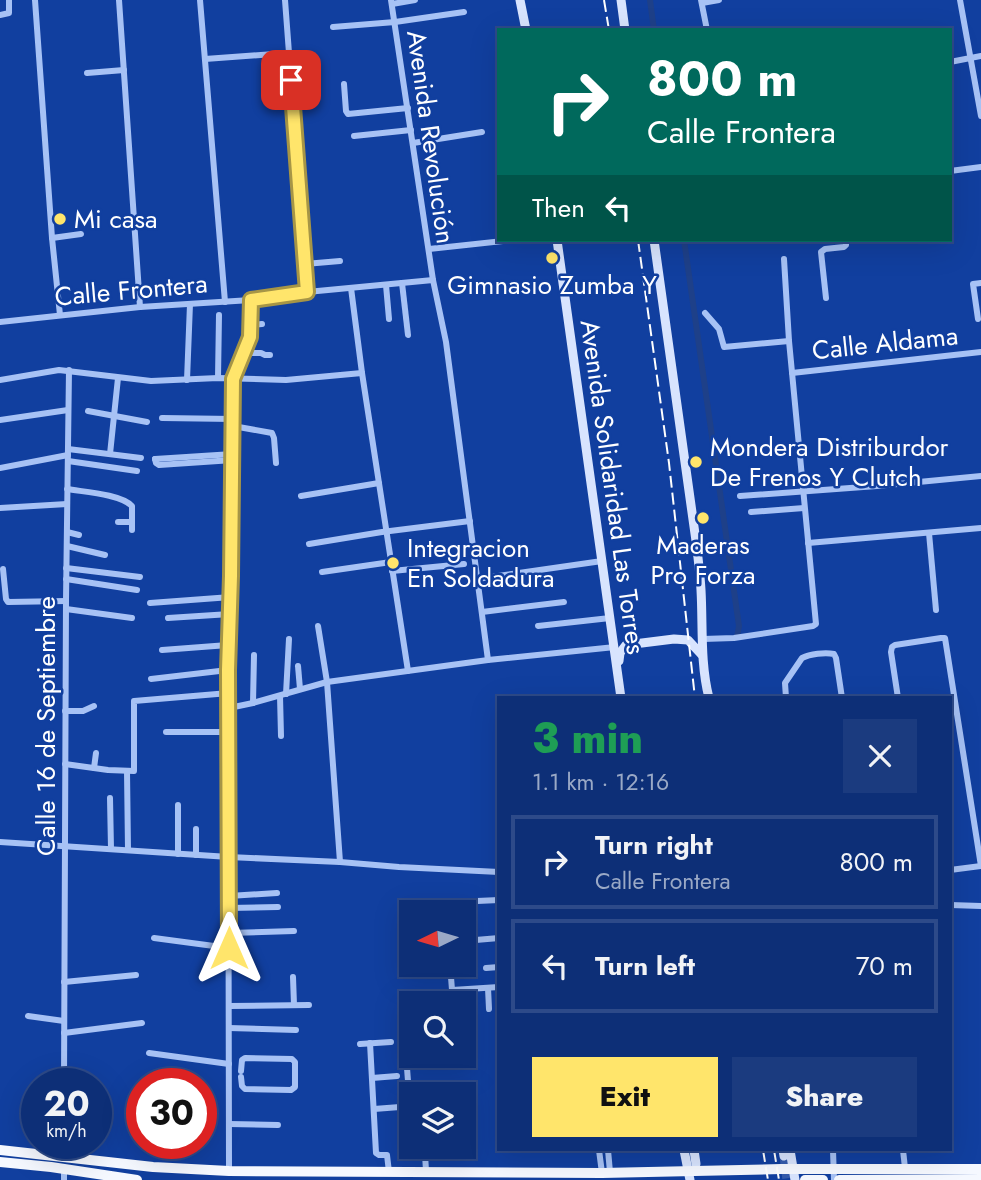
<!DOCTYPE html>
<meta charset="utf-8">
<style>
:root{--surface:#0d2f77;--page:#1b3b7f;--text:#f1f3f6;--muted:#9aa9c6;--line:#2d4a89;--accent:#ffe56b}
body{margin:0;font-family:Jost,sans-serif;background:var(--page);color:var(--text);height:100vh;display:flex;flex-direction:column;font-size:26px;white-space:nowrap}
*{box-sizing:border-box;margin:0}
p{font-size:23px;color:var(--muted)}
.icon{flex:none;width:38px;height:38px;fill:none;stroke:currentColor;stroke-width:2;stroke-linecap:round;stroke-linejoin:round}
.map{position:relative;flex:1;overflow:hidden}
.sheet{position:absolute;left:497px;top:696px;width:455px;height:455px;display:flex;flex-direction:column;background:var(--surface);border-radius:0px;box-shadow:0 7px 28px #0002,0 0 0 2px var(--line)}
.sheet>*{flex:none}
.top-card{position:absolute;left:497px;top:28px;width:455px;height:214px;border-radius:0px;box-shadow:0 7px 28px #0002,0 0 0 2px var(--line);background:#00695c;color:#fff;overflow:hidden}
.needle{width:46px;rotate:265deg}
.buttons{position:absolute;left:399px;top:900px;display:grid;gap:14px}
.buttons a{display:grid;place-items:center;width:77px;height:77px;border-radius:0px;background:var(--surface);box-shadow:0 7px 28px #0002,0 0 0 2px var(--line);font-size:35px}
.speed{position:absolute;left:21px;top:1068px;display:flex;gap:14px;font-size:35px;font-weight:700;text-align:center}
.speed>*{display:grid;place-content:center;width:91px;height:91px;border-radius:50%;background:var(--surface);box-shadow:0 7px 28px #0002,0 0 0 2px var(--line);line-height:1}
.speed small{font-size:18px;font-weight:400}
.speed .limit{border:10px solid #d22;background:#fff;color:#111}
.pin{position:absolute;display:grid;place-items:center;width:60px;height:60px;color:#fff;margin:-30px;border-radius:14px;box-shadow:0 4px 10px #0006}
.me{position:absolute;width:77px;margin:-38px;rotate:0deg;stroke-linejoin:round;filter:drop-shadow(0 0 5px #0008)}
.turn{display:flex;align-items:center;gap:24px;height:147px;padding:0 35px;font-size:32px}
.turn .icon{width:91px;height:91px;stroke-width:2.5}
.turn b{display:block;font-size:49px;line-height:60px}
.then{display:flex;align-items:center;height:66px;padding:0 35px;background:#0003;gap:14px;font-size:26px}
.round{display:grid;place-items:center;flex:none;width:74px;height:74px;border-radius:0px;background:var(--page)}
.head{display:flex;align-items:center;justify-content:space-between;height:119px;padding:0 35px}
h1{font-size:42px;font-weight:800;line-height:52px;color:#1e9e55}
.cta{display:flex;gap:14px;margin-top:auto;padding:14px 35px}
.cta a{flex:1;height:80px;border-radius:0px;background:var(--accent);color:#111;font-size:28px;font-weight:800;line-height:80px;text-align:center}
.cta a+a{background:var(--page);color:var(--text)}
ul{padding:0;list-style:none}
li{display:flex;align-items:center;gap:21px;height:94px;margin:0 14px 10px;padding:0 21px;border:4px solid var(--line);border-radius:0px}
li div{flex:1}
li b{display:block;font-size:26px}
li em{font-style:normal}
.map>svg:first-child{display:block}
</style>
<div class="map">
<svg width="981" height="1180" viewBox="0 0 981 1180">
<rect width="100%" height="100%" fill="#113f9f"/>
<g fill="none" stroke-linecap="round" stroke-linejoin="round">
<g stroke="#1e4089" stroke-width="6">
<path d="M650,0l4,30"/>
<path d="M684,240l55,386 -2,11"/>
</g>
<path stroke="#355cad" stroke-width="9" stroke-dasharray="9 4.5" stroke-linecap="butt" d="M784,1156l3,24"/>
<g stroke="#a7c2f5" stroke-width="6">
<path d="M35,0l17,238 8,77"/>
<path d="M119,0l21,307"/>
<path d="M200,0l25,302"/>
<path d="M285,0l22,292"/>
<path d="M391,0l42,280 13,62 42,318"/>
<path d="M701,0l6,30"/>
<path d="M960,0l21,116"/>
<path d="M702,3l17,-3"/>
<path d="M392,4l23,-4"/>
<path d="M0,15l9,-2v-13"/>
<path d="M333,27l62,-5 69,-10"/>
<path d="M205,59l83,-6"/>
<path d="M950,62l31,-6"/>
<path d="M87,73l37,-3"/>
<path d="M344,84l2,27 2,3 60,-6"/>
<path d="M354,136l57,-6"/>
<path d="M413,143l69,-11"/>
<path d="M950,171l31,-4"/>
<path d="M52,238l29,-4"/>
<path d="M429,249l83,-9"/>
<path d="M305,264l35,-3"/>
<path d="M402,283l6,52"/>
<path d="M386,285l3,34"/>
<path d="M351,288l11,85 46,298"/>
<path d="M826,298l-5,-46 4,-3 19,-2 2,-2v-5"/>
<path d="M705,313l14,16 5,18 65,-6"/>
<path d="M978,319l-5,-35 8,-1"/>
<path d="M0,322l140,-15 111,-7 56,-8 126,-12"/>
<path d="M251,325l11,-1"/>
<path d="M245,353h16l4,2h5"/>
<path d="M792,373l189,-21"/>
<path d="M218,378l1,-63"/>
<path d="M0,380l59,-10 92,11 67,-3 68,2 76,-7"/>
<path d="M187,380l3,-76"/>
<path d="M88,411l59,11"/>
<path d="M162,418l71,1"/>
<path d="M0,420l68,-10"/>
<path d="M233,426l39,7 2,5 2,25"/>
<path d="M68,449l73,9"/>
<path d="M110,454l8,-76"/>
<path d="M155,459l1,4 3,2 74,-5"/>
<path d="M155,459l78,-5"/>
<path d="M68,461l69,10"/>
<path d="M0,468l68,-13"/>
<path d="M67,489c17,3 53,5 65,17v24"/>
<path d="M301,496l78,-13"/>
<path d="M740,496l137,-10 104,-10"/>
<path d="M0,508l67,-4"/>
<path d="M751,512l53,-4"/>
<path d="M118,522h14"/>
<path d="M67,532l12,3"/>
<path d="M929,533l7,77"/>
<path d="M808,543l173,-15"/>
<path d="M309,544l73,-12 88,-11"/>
<path d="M67,546l38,9"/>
<path d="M66,568l74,9"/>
<path d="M3,569l3,30 2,3 58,-1"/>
<path d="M392,571l72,-7"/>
<path d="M322,572l69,-10"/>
<path d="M66,579l71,11"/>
<path d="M477,579l125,-18"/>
<path d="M150,603l81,-6"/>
<path d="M66,609l66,9"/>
<path d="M482,612l82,-10"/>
<path d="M168,618l62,-4"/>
<path d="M318,626l9,56 13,180"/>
<path d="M538,626l72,-8"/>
<path d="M703,639l31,-1 79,-12 3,-2 -27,-283 -5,-82"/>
<path d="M162,650l66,-5"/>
<path d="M298,666l2,23"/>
<path d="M151,679l77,-9"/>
<path d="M286,694l3,-55"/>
<path d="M280,696l1,40"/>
<path d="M786,698l-1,-15 17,-25c8,-4 23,-6 32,-4l2,4 6,40"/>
<path d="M898,698l-7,-46 1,-5 3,-2 46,-7h4l36,228"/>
<path d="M253,703l1,-48"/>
<path d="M229,708l24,-5 74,-21 161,-22 127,-13"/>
<path d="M65,711h18l11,-5"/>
<path d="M166,732h62"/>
<path d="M65,764l43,6 26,1v-70l95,-8"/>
<path d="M94,768l2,-15"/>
<path d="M127,771l1,79"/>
<path d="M110,798l1,51"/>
<path d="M178,805v49"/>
<path d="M0,842l229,15 111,5 59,5 100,5"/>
<path d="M196,855v-26"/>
<path d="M950,870l31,-4"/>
<path d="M229,896l48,-3"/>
<path d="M433,903l66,-3"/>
<path d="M950,905l31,1"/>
<path d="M229,908l49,-1"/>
<path d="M229,933l65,-2"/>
<path d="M154,938l75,10"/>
<path d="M464,941l35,-3"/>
<path d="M450,964l3,39"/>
<path d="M486,968l13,-1"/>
<path d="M293,977l1,28"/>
<path d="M64,982l72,-7"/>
<path d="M488,988l1,21"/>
<path d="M452,990l47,-3"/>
<path d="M229,1006l80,-1"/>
<path d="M28,1016l36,5"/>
<path d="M229,1028l67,2"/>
<path d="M404,1028l7,93"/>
<path d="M64,1033l78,-10"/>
<path d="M370,1043l6,110 3,2h8l2,17"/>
<path d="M360,1044l31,-2"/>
<path d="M149,1053l80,11"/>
<path d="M241,1071l1,-11 3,-2 47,1 3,3v25l-4,3 -46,-1 -3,-3 -1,-9"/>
<path d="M372,1078l25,-2"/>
<path d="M64,1083l2,-482 3,-231"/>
<path d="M374,1109l26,-2"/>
<path d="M229,1124l49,1"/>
<path d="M413,1146l1,5 11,3 1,17"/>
<path d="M599,1150l3,23"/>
<path d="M608,1150l2,22"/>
<path d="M833,1150l1,30"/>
<path d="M903,1150l2,18"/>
<path d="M64,1156v-13"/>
<path d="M64,1169v11"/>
<path d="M229,1171l-1,-526 3,-48 2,-218 17,-42 1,-37"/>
</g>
<g stroke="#d8e4fe" stroke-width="9">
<path d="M520,0l6,30"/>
<path d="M621,0l4,30"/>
<path d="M557,240l64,458"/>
<path d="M654,240l42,301c2,16 4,32 5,49 2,35 -1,73 8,108"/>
<path d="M619,661l1,-8 6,-8 48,-6 14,1 14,15"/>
<path d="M684,1150l6,30"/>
<path d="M694,1150l2,14"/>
<path d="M783,1150l1,6"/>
<path d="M790,1150l5,30"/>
</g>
<g stroke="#f5f8ff" stroke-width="10">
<path d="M0,1150l153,17 76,4 373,2 179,-4h200"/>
<path d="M0,1162l51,5 86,13"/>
<path d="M805,1180h18"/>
<path d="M839,1180l142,-1"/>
</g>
<g stroke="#fff" stroke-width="2" stroke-dasharray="12 5" stroke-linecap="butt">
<path d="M604,0l5,30"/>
<path d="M638,240l31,223 26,235"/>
<path d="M763,1150l5,30"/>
<path d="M774,1150l5,30"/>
</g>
</g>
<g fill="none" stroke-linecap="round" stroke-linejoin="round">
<g stroke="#a69546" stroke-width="18">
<path id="route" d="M229,948l-1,-278 3,-94 2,-197 17,-42 1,-37 56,-8 -16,-212"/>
</g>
<use href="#route" stroke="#ffe56b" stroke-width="12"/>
</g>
<g fill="#ffe56b" stroke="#113f9f" stroke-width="2.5">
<circle cx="60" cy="219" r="7"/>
<circle cx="552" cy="258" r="7"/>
<circle cx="696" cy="462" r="7"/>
<circle cx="703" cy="518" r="7"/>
<circle cx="393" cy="563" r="7"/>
</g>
<g text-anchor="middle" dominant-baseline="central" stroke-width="5" stroke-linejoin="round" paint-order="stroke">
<g font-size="26" fill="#fff" stroke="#113f9f">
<text transform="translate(431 137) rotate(82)">Avenida Revolución</text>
<text transform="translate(131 290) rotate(-5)">Calle Frontera</text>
<text transform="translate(885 343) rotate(-6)">Calle Aldama</text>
<text transform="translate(613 487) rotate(82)">Avenida Solidaridad Las Torres</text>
<text transform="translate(46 726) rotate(-90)">Calle 16 de Septiembre</text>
</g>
<g font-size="26" fill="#fff" stroke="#113f9f" text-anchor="start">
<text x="74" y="219">Mi casa</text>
<text x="552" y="285" text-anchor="middle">Gimnasio Zumba Y</text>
<text x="710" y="447">Mondera Distriburdor<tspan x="710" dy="30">De Frenos Y Clutch</tspan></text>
<text x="703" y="545" text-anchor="middle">Maderas<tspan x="703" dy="30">Pro Forza</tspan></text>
<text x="407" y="548">Integracion<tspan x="407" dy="30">En Soldadura</tspan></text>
</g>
</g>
</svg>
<div class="buttons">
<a><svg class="needle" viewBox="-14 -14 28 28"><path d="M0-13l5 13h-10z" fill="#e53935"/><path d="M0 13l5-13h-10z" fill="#9aa9c6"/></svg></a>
<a><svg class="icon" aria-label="search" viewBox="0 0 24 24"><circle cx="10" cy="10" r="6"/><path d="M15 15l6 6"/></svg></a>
<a><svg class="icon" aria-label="layers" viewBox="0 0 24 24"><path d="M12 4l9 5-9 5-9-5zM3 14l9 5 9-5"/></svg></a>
</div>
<div class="speed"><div>20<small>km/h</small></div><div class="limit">30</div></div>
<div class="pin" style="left:291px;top:80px;background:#d93025"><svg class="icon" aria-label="arrive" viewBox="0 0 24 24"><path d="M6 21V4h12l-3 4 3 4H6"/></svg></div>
<svg class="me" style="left:229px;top:948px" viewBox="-20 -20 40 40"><path d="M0-17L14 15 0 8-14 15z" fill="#ffe56b" stroke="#fff" stroke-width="4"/></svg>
<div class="top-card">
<div class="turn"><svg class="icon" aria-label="right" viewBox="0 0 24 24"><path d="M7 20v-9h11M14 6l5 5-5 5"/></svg><div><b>800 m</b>Calle Frontera</div></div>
<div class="then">Then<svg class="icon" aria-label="left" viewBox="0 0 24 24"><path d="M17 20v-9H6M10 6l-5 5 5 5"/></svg></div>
</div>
<section class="sheet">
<div class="head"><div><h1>3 min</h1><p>1.1 km · 12:16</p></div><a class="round"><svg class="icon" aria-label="close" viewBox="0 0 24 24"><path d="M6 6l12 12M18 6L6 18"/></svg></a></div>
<ul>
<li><svg class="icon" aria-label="right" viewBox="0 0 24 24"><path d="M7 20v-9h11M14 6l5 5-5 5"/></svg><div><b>Turn right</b><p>Calle Frontera</p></div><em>800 m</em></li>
<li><svg class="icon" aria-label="left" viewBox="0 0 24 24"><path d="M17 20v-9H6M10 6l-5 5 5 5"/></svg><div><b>Turn left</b></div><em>70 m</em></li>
</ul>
<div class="cta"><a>Exit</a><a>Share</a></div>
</section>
</div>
